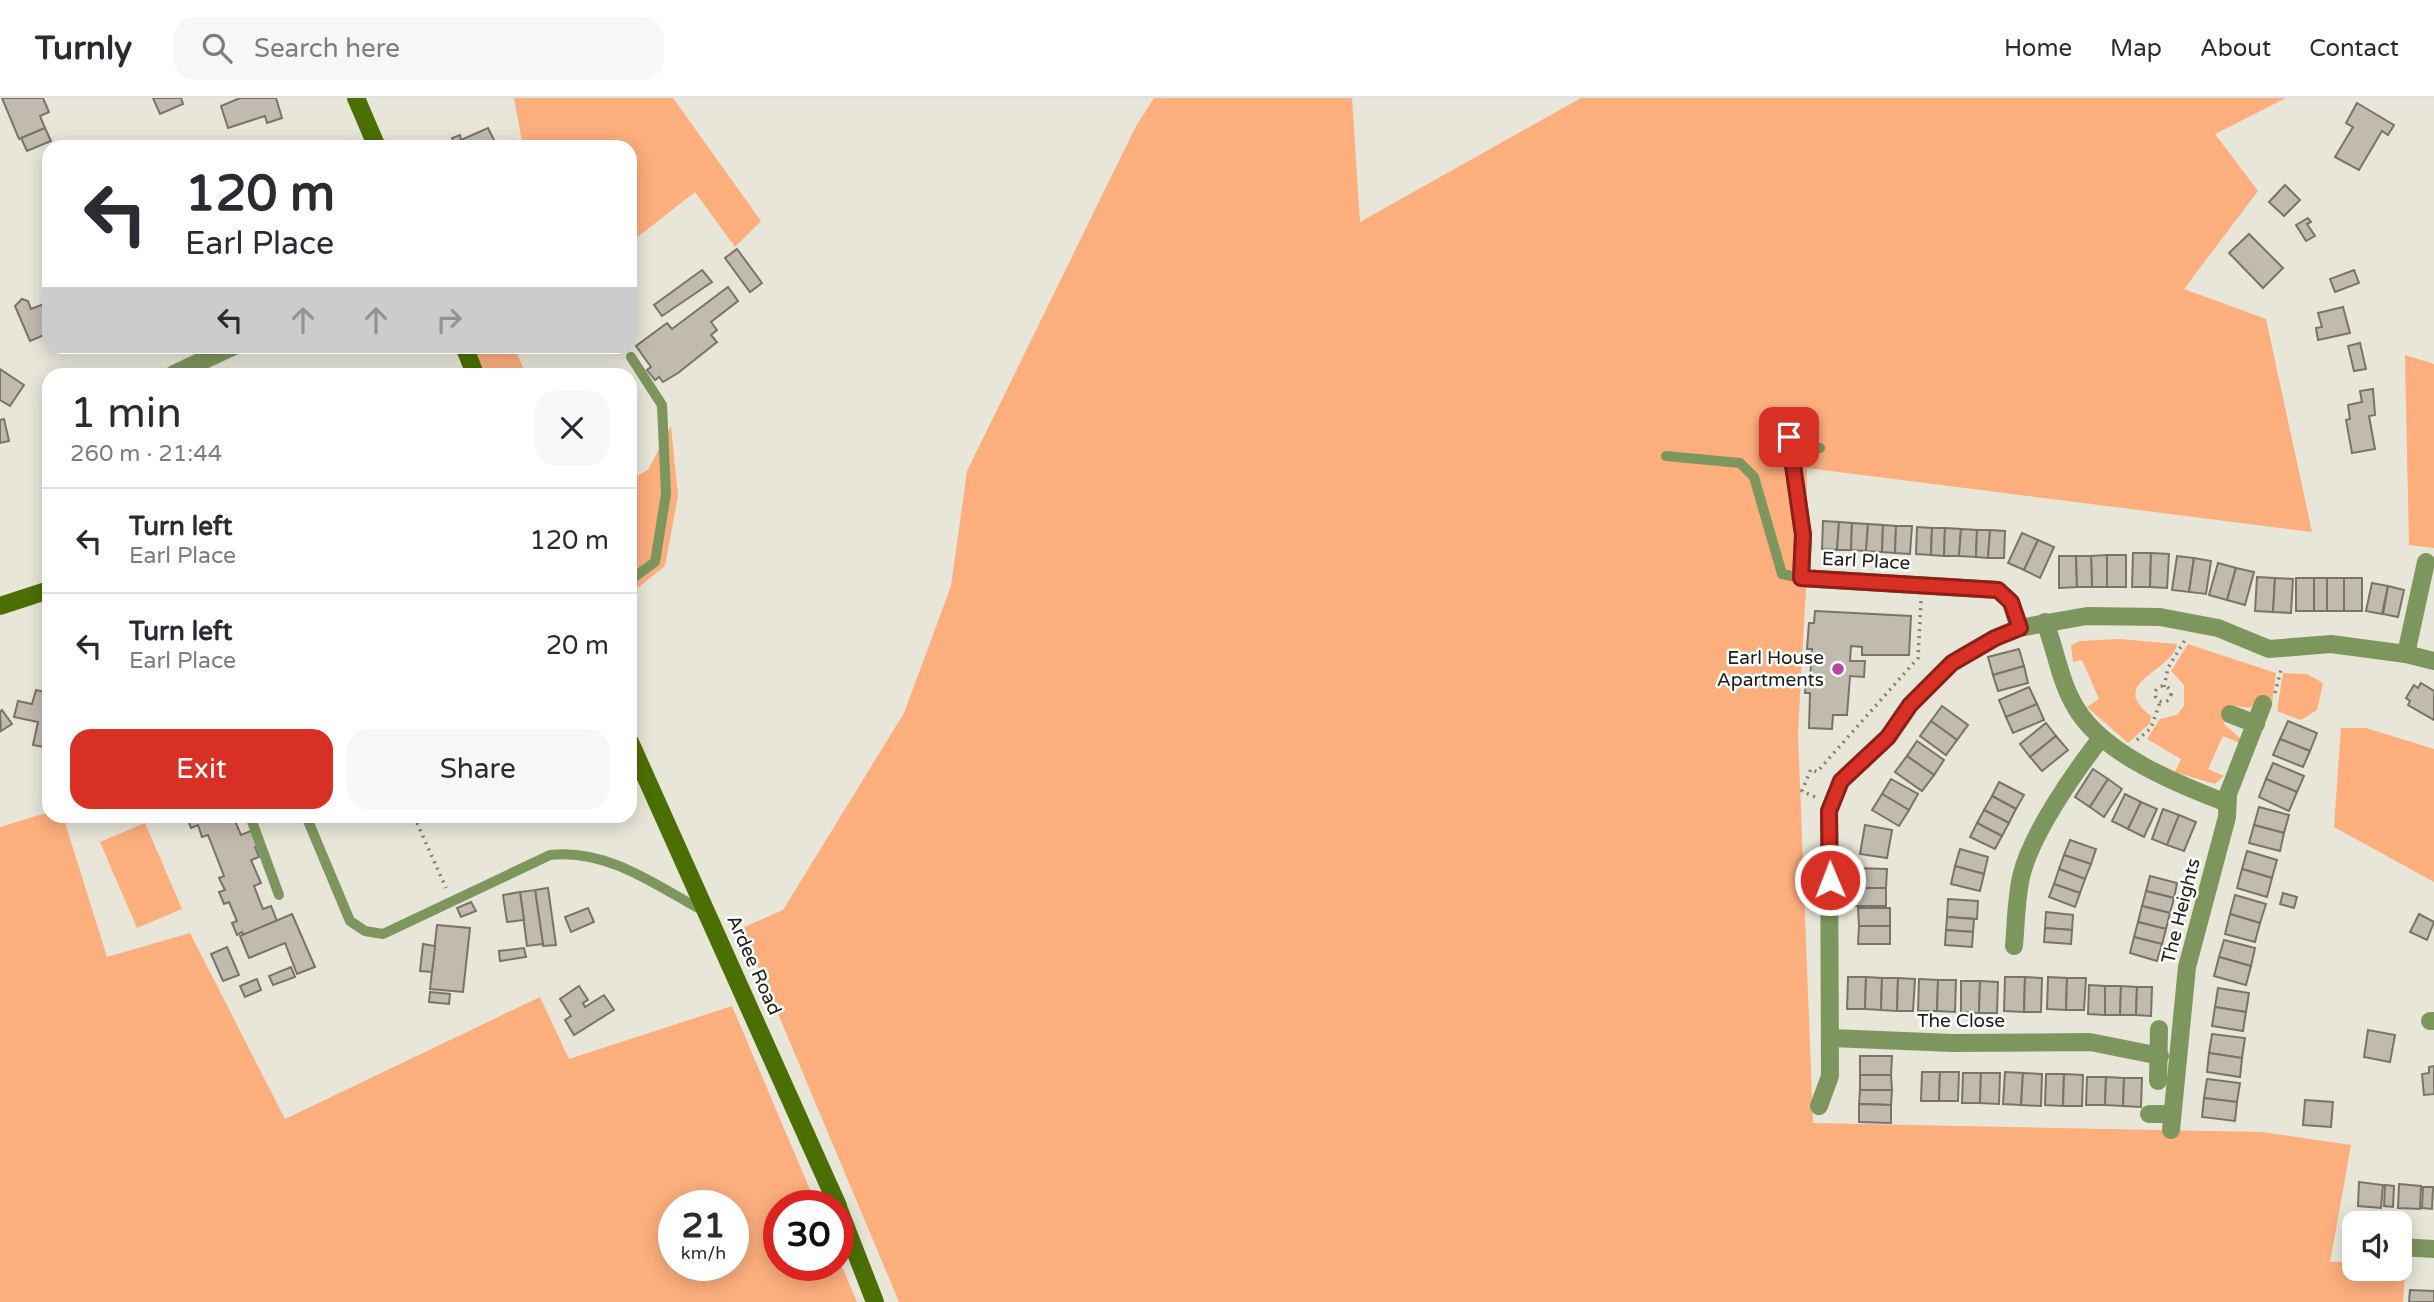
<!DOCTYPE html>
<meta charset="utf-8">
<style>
:root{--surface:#fff;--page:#f7f7f7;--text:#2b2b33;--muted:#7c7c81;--line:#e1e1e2;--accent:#d93025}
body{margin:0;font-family:"Varela Round",sans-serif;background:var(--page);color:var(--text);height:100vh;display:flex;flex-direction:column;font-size:26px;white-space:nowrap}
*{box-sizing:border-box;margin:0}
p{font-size:23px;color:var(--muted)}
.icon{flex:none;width:38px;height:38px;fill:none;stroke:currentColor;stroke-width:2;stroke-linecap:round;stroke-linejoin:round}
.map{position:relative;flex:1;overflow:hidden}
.sheet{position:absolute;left:42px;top:270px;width:595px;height:455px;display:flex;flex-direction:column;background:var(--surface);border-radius:21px;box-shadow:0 4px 18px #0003}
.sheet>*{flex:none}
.hud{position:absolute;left:42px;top:42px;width:595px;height:214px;border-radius:21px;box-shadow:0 4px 18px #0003;background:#fff;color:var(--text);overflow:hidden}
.buttons{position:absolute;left:2342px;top:1113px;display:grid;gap:14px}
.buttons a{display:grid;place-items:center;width:70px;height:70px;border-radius:14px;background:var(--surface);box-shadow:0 4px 18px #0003;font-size:35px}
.speed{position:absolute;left:658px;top:1092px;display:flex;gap:14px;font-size:35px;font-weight:700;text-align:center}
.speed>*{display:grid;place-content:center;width:91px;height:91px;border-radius:50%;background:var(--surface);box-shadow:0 4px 18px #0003;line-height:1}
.speed small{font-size:18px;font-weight:400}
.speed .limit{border:10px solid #d22;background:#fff;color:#111}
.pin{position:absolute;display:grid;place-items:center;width:60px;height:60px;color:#fff;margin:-30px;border-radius:14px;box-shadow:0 4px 10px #0006}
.me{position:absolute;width:77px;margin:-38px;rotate:359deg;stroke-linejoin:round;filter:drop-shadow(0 0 5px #0008)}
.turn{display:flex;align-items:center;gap:24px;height:147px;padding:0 28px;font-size:32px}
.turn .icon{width:91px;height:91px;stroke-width:2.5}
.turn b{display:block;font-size:49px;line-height:60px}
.lanes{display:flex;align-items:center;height:66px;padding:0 28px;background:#0003;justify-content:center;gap:35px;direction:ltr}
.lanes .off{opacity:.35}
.round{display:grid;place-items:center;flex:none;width:74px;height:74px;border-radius:21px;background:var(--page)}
.summary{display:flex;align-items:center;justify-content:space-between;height:119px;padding:0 28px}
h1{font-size:42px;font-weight:600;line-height:52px}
.action{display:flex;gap:14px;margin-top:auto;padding:14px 28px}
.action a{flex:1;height:80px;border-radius:21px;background:var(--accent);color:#fff;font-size:28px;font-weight:600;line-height:80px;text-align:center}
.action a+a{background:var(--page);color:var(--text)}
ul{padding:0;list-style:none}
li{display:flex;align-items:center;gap:21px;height:105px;padding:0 28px;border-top:2px solid var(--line)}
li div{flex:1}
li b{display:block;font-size:26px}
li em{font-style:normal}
header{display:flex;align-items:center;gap:42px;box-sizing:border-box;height:98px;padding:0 35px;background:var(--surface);border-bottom:2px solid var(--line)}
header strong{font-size:33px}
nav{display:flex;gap:38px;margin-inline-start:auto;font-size:24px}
.search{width:490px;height:63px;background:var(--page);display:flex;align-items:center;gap:18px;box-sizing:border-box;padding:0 24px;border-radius:21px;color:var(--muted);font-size:26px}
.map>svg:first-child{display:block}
</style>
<header>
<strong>Turnly</strong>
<div class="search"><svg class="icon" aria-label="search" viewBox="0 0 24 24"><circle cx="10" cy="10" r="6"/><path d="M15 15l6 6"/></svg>Search here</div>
<nav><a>Home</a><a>Map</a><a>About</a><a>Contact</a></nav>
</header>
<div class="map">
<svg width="2434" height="1204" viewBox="0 0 2434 1204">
<rect width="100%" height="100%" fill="#e7e6d8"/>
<g fill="#fcae7d" fill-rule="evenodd">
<path d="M514,0h159l88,123 -26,26 -40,-55 -65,51v-96h-107z"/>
<path d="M1154,0h198l8,124 221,-124h705l-71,36 43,57 -74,98 82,30 46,213 -505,-64 -1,120 -8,145 15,390 449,9 89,13 -21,117h24v7h45v-8h7l-3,41h-1504l-157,-374 41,-18 121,-197 47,-127 16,-115 169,-345z"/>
<path d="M472,249h42l12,27h-42z"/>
<path d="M2405,257l29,9v184l-25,-3z"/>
<path d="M671,328l7,70 -13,70 -35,28v-114l18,-10z"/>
<path d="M2119,541l58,5c-4,28 -71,37 -26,72l-1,7 -22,20 -41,-36 12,-8 -17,-39 -9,2 -2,-17 9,-4z"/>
<path d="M2188,546l88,29 -4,31 -13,-4 -10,8 -19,-3 -6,19 17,15 -2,4 -16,-7 -15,33 16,7 -9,8 -40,-12 6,-13 -34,-20 13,-20 17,-4 7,-9v-21l-13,-14z"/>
<path d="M2283,575l24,1 16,9 -6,27 -16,10 -24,-9z"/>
<path d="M2341,630h25l68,21v133l-100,-55z"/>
<path d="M49,714v4h14l44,141 83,-24 95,186 255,-122 29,62 163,-53 85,200h-38v59h59v-8l19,45h-857v-475zM674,1108h59v59h-59z"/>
<path d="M145,725l37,86 -45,19 -37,-86z"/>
</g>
<g fill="#c1baae" stroke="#797368" stroke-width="2">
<path d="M2,0h41l6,14 -9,4 5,12 -26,11z"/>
<path d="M153,0h28l2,6 -23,10z"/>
<path d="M240,0h36l6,20 -15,5 -2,-7 -37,12 -7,-22z"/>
<path d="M2357,5l37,22 -6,10 -6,-4 -23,39 -24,-13 18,-30 -7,-4z"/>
<path d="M45,30l6,13 -24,10 -6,-13z"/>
<path d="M488,30l7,14 -11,5h-39l9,-4 -2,-5 8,-3 1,5z"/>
<path d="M2285,87l15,15 -16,16 -15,-14z"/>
<path d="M2308,120l3,4 -4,2 8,12 -9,5 -10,-16z"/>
<path d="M2249,136l34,34 -20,20 -34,-35z"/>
<path d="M737,151l25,34 -12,9 -25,-34z"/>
<path d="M702,172l10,12 -50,34 -8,-11z"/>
<path d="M2354,172l5,13 -24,9 -5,-13z"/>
<path d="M728,189l10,14 -27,21 6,8 -6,5 6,7 -39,31 -15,9 -4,-5 -4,3 -8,-10 4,-3 -15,-21 31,-23 5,6z"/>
<path d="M22,201l6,2 3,8 18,-7v31l-19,8 -15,-35z"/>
<path d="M2343,209l7,26 -32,7 -2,-12 6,-1 -4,-14z"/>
<path d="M2360,245l6,26 -12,2 -6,-25z"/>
<path d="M0,271l24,16 -14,21 -10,-6z"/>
<path d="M2373,291l2,26 -6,1 6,33 -23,4 -6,-33 4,-1 -2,-14 14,-3 -2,-11z"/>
<path d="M4,321l5,22 -9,2v-23z"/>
<path d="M1823,423l16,1 -2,28 -15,-1z"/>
<path d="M1839,424l13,1 -1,27h-14z"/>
<path d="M1852,425l16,1 -2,27 -15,-1z"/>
<path d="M1868,426l15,1 -1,27 -16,-1z"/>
<path d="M1883,427l13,1 -1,27 -13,-1z"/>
<path d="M1896,428h16l-2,28 -15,-1z"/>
<path d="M1917,429l15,1 -1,27 -15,-1z"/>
<path d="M1932,430h13l-1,28 -13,-1z"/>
<path d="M1945,430l16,1 -2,27h-15z"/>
<path d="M1961,431l16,1 -1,27 -17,-1z"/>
<path d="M1977,432h13l-2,28 -12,-1z"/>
<path d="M1990,432l15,1 -1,27h-16z"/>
<path d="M2022,435l16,7 -14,30 -16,-7z"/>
<path d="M2038,442l16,7 -14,31 -16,-8z"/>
<path d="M2133,455h18l-1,34h-18z"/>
<path d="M2151,455l18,1 -2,34 -17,-1z"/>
<rect x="2107" y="457" width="19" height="32"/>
<path d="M2107,457v32h-15l-1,-31z"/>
<path d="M2059,458h17l1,31 -18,1z"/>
<path d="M2076,458h15l1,31h-15z"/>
<path d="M2177,458l17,2 -5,34 -17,-2z"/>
<path d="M2194,460l17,3 -5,33 -17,-2z"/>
<path d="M2218,465l18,5 -9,32 -18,-5z"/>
<path d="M2236,470l18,4 -9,33 -18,-5z"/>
<path d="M2257,479l18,1 -2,34 -18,-1z"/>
<path d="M2275,480l18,1 -2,34 -18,-1z"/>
<rect x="2296" y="480" width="18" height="33"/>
<rect x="2314" y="480" width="13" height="33"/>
<rect x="2327" y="480" width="17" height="33"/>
<rect x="2344" y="480" width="18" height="33"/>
<path d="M2372,485l16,3 -6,28 -16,-3z"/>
<path d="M2388,488l16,4 -6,27 -15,-3z"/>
<path d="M1815,513l96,5 -2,39h-47v-8l-11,-1 -1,15h15l-1,16 -14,-1 -3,39h-14l-1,14 -23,-1 1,-35h-5l1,-14 4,1 2,-31h-5l2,-26h5z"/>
<path d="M2019,551l5,17 -31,9 -5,-18z"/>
<path d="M2024,568l4,17 -30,8 -5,-16z"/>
<path d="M2421,585l13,8v29l-26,-15 2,-4 -4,-3 8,-13 4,3z"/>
<path d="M2029,589l8,17 -31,13 -7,-17z"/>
<path d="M36,592l13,3 -4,14 4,1v40l-16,-3 5,-23 -24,-5 4,-16 14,3z"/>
<path d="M2037,606l7,16 -31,13 -7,-16z"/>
<path d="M1942,608l26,19 -11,15 -26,-19z"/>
<path d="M2,612l10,14 -11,7 -1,-19z"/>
<path d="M1931,623l26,19 -11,15 -26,-19z"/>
<path d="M2288,623l29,12 -7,18 -30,-12z"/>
<path d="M2046,625l10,13 -26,21 -10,-13z"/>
<path d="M2056,638l12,14 -26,21 -12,-14z"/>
<path d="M2280,641l30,12 -7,16 -30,-12z"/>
<path d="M1917,643l27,19 -10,15 -27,-19z"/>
<path d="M1907,658l27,19 -12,16 -27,-19z"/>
<path d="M2273,665l31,13 -7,16 -31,-13z"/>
<path d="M2093,671l15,10 -18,28 -15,-10z"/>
<path d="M1891,681l27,15 -9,16 -27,-16z"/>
<path d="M2108,681l14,10 -18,28 -14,-10z"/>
<path d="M2266,681l31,13 -8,19 -30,-14z"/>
<path d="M1999,684l25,13 -8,14 -24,-13z"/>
<path d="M1882,696l27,16 -10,16 -27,-16z"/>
<path d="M2125,696l16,8 -13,27 -16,-8z"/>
<path d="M1992,698l24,13 -7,14 -25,-13z"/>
<path d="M2141,704l16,7 -13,28 -16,-8z"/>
<path d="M2259,709l30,8 -5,18 -30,-8z"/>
<path d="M2163,711l16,6 -12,30 -15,-6z"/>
<path d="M1984,712l25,13 -7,13 -25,-13z"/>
<path d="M2179,717l17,7 -12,29 -17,-6z"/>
<path d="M186,718h47l8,19 12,-5 6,15 -4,2 4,10 -8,3 10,23 -7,3 9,23 8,-3 6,15 -34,14 -1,-3 -5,3 -5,-12 5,-2 -8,-19 -5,2 -5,-12 6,-2 -6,-12 5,-2 -16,-41 -6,2 -4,-12 -7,3z"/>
<path d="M1977,725l25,13 -7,13 -25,-12z"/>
<path d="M1865,727l27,5 -5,28 -27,-4z"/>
<path d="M2254,727l30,8 -4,18 -31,-8z"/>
<path d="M2070,742l26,9 -5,15 -27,-9z"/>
<path d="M1960,751l28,8 -4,17 -29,-8z"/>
<path d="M2247,753l30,9 -5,18 -30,-9z"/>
<path d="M2064,757l27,9 -6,15 -26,-10z"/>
<path d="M1955,768l29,8 -4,17 -29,-7z"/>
<path d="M1854,770l33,1 -1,19h-32z"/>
<path d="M2059,771l26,10 -5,14 -26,-9z"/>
<path d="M2242,771l30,9 -5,19 -30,-9z"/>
<path d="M2150,778l27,7 -3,15 -28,-7z"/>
<path d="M2054,786l26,9 -5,14 -26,-10z"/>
<path d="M548,790l8,57 -13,1 -8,-56z"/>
<rect x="1854" y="790" width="32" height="18"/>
<path d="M535,792l8,54 -16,2 -7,-54z"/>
<path d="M2146,793l28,7 -4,15 -28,-7z"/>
<path d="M520,794l4,28 -17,2 -4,-27z"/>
<path d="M2283,795l14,4 -3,11 -14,-4z"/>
<path d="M2235,797l31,9 -6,19 -30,-9z"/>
<path d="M1948,801l30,2 -1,18 -30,-2z"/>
<path d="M471,804l5,9 -15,6 -4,-9z"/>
<path d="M2142,808l28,7 -4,16 -28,-7z"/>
<path d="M588,810l6,14 -23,10 -6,-15z"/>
<path d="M1858,810h32v18h-31z"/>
<path d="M2046,814l27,3 -1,15 -27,-2z"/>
<path d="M292,816l23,53 -18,7 -12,-31 -36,15 -9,-22z"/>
<path d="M2230,816l30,9 -5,19 -30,-8z"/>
<path d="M2419,816l15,8 -7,18 -17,-8z"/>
<path d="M1947,819l27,2 -1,13 -27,-2z"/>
<path d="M2138,824l28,7 -4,15 -28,-7z"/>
<path d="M437,827l33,3 -7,64 -33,-3z"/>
<path d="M1859,828h31v18h-32z"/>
<path d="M2045,830l27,2 -1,14 -27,-2z"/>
<path d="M1946,832l27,2 -1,15 -27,-2z"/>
<path d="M2134,839l28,7 -5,17 -27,-8z"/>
<path d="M2224,842l31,8 -4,18 -32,-9z"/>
<path d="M423,846l12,2 -3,26 -12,-1z"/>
<path d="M227,849l12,28 -16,6 -12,-27z"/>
<path d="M524,850l2,9 -26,4 -1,-10z"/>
<path d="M2219,859l32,9 -5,19 -32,-9z"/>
<path d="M291,869l4,10 -22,8 -4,-9z"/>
<path d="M1848,879h18l-1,32h-18z"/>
<path d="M1866,879l16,1 -1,32 -16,-1z"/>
<path d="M2005,879h20l-1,35 -20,-1z"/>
<path d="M2025,879l17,1 -1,34h-17z"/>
<path d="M2048,879l19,1 -1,32 -19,-1z"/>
<path d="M1882,880h16l-1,33 -16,-1z"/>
<path d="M1898,880l17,1 -2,32h-16z"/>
<path d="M2067,880h19l-2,32h-18z"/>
<path d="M257,881l4,11 -16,7 -5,-11z"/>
<path d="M1919,881l19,1 -1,31h-19z"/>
<path d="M1938,882h18l-1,32 -18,-1z"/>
<path d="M1961,883h19l-1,32 -18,-1z"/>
<path d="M1980,883l18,1 -1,31h-18z"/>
<path d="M2089,887l16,1v29l-17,-1z"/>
<path d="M579,888l9,14 -5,3 2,4 19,-12 10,15 -40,25 -9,-15 6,-4 -11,-17z"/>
<path d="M2105,888h16l-1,29h-15z"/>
<path d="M2121,888l16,1 -1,28h-16z"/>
<path d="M2137,889h15l-1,29 -15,-1z"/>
<path d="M2218,890l31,5 -3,19 -31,-5z"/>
<path d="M430,894l20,2 -1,10 -20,-2z"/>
<path d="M2215,909l31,5 -3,19 -31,-5z"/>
<path d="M2368,932l27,5 -5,27 -26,-5z"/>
<path d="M2212,936l33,4 -3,20 -33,-5z"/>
<path d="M2209,955l33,5 -2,19 -33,-5z"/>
<path d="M1860,958h32l-1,19h-31z"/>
<path d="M2434,968v28l-10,1 -2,-21 7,-1v-6z"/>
<path d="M1922,974h18l-1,29h-18z"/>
<path d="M1940,974h19l-1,29h-19z"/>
<path d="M2005,974l18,1 -2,32 -18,-1z"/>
<path d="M1963,975h18l-1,30h-18z"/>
<path d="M1981,975h19l-1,31 -19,-1z"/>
<path d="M2023,975l19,1 -1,32 -20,-1z"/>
<path d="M2046,976h18l-1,32 -18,-1z"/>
<path d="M2064,976l19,1 -1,31h-19z"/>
<path d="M1860,977h31l1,15h-32z"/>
<path d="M2087,979h19l-1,28h-19z"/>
<path d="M2106,979l18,1 -1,28 -18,-1z"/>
<path d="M2124,980h18l-1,29 -18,-1z"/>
<path d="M2207,981l33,4 -3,19 -33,-4z"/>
<path d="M1860,992h32l-1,15 -32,-1z"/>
<path d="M2204,1000l33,4 -2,19 -33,-4z"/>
<path d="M2305,1002l28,2 -2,25 -28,-2z"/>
<path d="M1859,1006l32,1v18l-32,-1z"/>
<path d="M2359,1084l24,3 -2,23 -23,-2z"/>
<path d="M2399,1086l22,2 -1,23 -22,-1z"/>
<path d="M2385,1087l9,1 -1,21 -9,-1z"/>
<path d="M2423,1089h10l-1,22 -10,-1z"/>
<path d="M2410,1192l24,1v11h-25z"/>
</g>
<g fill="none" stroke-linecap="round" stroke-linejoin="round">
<g stroke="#818077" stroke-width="3.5" stroke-dasharray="2 5" stroke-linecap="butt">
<circle cx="2163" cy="596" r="8"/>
<path d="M2164,589l4,-19 17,-28"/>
<path d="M2275,595l7,-27"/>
<path d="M2137,642l14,-12 9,-26"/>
<path d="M1815,699l-13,-6 9,-22 6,3 101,-114 3,-57"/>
<path d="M417,725l29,65"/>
</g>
<g stroke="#7d965d" stroke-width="10">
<path d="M1791,354l29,-4"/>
<path d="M1666,358l74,7 14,14 28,97 19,4"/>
<path d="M630,482l25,-18 11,-68 -4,-89 -31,-48"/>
<path d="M250,718l29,79"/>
<path d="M306,718l44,105 15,10 18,3 167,-79c57,-7 107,31 155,57"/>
</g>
<g stroke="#7d965d" stroke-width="18">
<path d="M174,276l60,-28"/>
<path d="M1787,323l16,114 -2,43 197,12 13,12 8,26"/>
<path d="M2045,524c11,29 15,60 31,86 27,46 103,77 151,95"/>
<path d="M2406,556l20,-92"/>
<path d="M2230,616l26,10"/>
<path d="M2014,848c2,-22 2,-46 7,-69 10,-43 53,-104 80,-139"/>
<path d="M2430,923h4"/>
<path d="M1831,940l122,5 137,-1 70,14"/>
<path d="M2158,983l1,-52"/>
<path d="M1819,1008l11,-30 -1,-265 12,-30 47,-44 22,-32 42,-42 43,-25 24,-10 68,-12 73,1 58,11 51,21 62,-5 75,10 28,7"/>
<path d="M2149,1016h23"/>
<path d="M2171,1032l16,-163 40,-150 1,-23 35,-90"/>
<path d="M2352,1147h2"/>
<path d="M2399,1149l35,2"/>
</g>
<g stroke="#4c6f03" stroke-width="18">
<path d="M356,0l21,49"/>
<path d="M464,248l11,28"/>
<path d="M0,508l49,-16"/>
<path d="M630,644l208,464"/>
<path d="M838,1109l37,95"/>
</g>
</g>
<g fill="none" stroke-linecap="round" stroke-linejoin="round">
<g stroke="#8d1f18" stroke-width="18">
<path id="route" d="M1789,339l14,98 -2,43 197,12 13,12 9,26 -25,10 -43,25 -42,42 -22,32 -47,44 -12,30 1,69"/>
</g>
<use href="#route" stroke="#d93025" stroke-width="12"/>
</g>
<circle fill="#b8459f" stroke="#fff" stroke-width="2.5" cx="1838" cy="571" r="7"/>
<g text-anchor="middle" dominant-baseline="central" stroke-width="5" stroke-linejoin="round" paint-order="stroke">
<g font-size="19" fill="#20201b" stroke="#fff">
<text transform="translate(1866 463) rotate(3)">Earl Place</text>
<text transform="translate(2181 813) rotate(-76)">The Heights</text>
<text transform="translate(754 867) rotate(66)">Ardee Road</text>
<text x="1961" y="923">The Close</text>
</g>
<g font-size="19" fill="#20201b" stroke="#fff" text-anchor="end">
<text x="1824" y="560">Earl House<tspan x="1824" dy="22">Apartments</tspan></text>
</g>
</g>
</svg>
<div class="buttons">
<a><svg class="icon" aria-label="sound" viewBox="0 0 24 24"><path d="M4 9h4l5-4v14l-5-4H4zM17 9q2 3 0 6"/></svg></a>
</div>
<div class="speed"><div>21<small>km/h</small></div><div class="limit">30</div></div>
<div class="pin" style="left:1789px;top:339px;background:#d93025"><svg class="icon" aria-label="arrive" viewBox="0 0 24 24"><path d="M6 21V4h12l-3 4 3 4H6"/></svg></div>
<svg class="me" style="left:1830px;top:782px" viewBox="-20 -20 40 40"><circle r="17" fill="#d93025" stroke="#fff" stroke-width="3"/><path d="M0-11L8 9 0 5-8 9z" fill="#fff"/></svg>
<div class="hud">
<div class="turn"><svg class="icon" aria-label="left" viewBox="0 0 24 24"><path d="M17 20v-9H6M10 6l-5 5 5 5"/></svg><div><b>120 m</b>Earl Place</div></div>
<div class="lanes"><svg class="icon" aria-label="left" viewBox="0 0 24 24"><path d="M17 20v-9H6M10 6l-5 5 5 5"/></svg><svg class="icon off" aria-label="ahead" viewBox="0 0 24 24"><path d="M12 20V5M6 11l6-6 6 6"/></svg><svg class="icon off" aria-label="ahead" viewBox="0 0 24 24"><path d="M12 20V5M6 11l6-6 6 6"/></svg><svg class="icon off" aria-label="right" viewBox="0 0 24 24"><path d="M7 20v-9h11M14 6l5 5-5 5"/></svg></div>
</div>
<section class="sheet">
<div class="summary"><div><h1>1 min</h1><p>260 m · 21:44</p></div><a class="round"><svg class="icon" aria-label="close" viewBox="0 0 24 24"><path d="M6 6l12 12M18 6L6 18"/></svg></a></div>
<ul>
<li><svg class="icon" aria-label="left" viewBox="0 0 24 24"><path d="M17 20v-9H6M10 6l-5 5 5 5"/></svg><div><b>Turn left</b><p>Earl Place</p></div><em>120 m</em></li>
<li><svg class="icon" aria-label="left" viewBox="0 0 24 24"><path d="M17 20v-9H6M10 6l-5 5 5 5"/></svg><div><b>Turn left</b><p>Earl Place</p></div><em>20 m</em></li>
</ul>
<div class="action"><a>Exit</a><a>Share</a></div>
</section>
</div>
